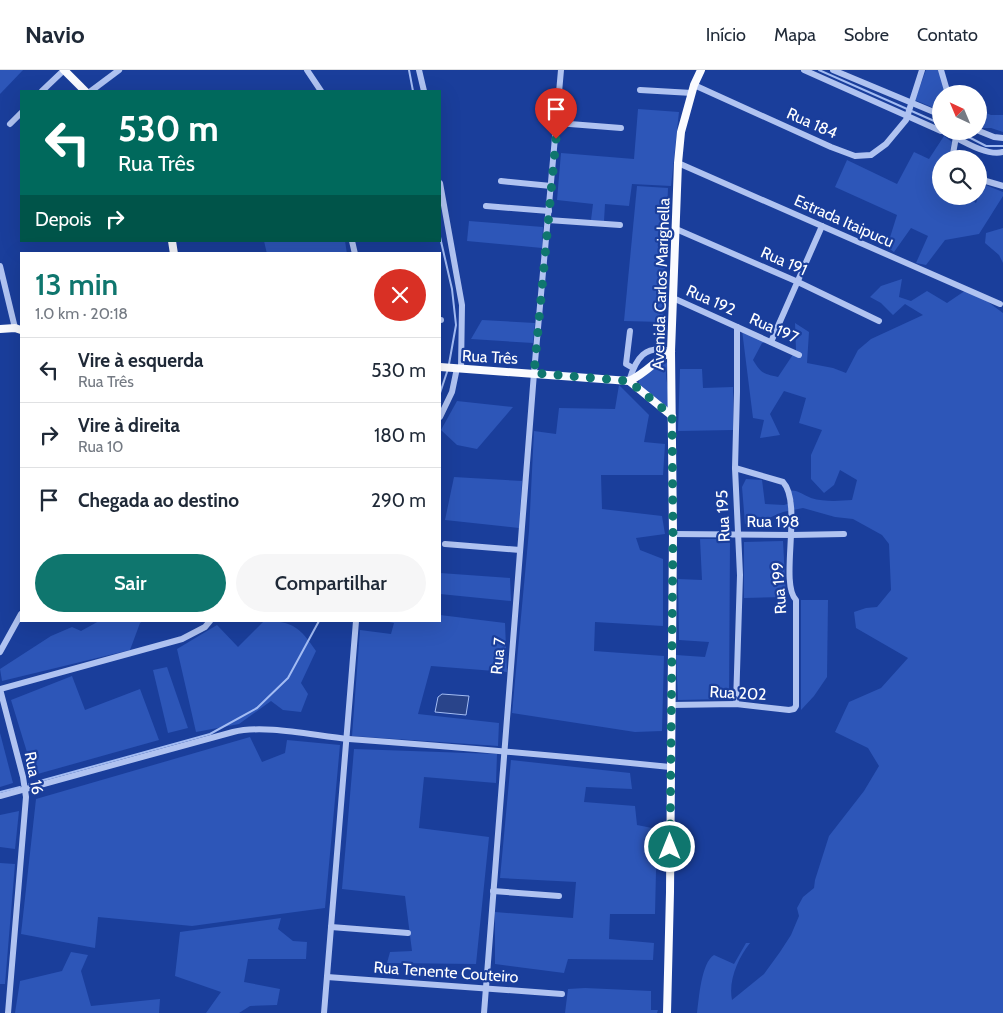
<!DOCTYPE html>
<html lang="pt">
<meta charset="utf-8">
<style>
:root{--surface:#fff;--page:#f6f6f7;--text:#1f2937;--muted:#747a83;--line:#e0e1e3;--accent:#0f766e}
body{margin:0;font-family:Cabin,sans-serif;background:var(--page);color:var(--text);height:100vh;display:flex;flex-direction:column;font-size:19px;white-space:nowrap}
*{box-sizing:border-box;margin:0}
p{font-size:16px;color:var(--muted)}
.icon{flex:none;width:28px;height:28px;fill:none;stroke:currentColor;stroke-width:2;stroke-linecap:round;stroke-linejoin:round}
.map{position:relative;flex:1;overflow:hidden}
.drawer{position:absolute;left:20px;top:182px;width:421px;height:370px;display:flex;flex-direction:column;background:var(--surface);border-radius:0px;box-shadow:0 5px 20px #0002}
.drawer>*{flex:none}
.hud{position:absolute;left:20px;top:20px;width:421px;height:152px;border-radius:0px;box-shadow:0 5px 20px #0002;background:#00695c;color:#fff;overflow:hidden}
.needle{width:32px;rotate:316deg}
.fabs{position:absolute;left:932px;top:15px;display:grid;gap:10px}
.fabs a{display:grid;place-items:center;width:55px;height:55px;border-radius:50%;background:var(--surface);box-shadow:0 5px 20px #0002;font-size:25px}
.pin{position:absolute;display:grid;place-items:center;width:42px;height:42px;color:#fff;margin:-51px -21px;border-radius:50% 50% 50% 0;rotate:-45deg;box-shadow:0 0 5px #0007}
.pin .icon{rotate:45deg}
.me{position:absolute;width:55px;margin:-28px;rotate:0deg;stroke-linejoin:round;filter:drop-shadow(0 0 4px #0008)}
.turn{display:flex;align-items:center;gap:18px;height:105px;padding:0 15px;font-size:22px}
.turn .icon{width:65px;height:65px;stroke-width:2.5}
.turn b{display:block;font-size:35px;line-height:42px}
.then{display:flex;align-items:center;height:48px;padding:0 15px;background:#0003;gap:10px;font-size:19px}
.round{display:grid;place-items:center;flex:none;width:52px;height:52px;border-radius:26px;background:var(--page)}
.head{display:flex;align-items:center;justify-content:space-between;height:85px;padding:0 15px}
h1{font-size:30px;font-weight:600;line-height:38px;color:var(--accent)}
.cta{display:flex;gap:10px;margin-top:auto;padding:10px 15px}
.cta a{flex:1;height:58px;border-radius:30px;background:var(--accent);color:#fff;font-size:20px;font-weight:600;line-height:58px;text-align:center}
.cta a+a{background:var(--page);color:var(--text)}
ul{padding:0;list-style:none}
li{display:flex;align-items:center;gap:15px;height:65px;padding:0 15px;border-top:1px solid var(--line)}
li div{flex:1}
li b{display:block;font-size:19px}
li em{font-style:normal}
header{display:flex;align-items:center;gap:30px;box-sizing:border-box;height:70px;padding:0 25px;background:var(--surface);border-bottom:1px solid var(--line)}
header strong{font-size:24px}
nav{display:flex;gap:28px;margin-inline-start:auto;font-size:18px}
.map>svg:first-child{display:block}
</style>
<header>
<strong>Navio</strong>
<nav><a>Início</a><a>Mapa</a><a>Sobre</a><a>Contato</a></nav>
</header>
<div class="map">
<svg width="1003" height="943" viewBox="0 0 1003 943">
<rect width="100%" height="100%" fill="#1a3e9b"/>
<g fill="#2d56b8">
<path d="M0,0h23l-23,24z"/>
<path d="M926,0h13l7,24h-5v17l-26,-11z"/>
<path d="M638,39l41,3 -8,74 -39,-2 -3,22 -24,-2 -1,17 -13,-1 2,-16 -36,-4 4,-47 73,6z"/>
<path d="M979,40l12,5h12v17l-12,-4h-12z"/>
<path d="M944,66l8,6 -4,17h-7v37h25l10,7 7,-19 20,8v4l-24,38 -34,6 -19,25 -10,-2 12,-27 -17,-8 -17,24 -7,-5 10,-32 -62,-28 12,-27 50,24 17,-32 15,7z"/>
<path d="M637,116l31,2 -5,134 -39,-1z"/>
<path d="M469,151l74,6 -1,21 -75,-7z"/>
<path d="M1003,158v35l-4,-8 -14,-12 1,-10z"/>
<path d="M264,171h81l2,13h-80z"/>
<path d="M902,209l-3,18 12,4 16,-10 20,12 22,-15 34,25v700h-306c2,-14 4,-50 17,-58l20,9 12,-21h4c-12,15 -22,38 -18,57l32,-26 16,-22 11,-17 8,-19 -2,-8 6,-11 11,-9 1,-8 14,-44 35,-45 15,-25 -11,-18 -33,-16 14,-30 32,-14 27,-30 -52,-30 -2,-16 12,-4 11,-1 14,-17 -2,-46 -7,-9 -29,-16 -18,-2 -32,-9 -20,4 -19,8 -19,4 -3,-37 4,-8 16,1 3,24 19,1 10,-3 -6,-11c9,-2 15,4 23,7 13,4 28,3 41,2l5,-20 -17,-10 -6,15 -10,8 -13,-14v-24l11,-25 -23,-7 7,-25 -22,-7 -14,23 10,21 -20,3 4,-18 -11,-2 -11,-88 23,13h-3l-9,17c8,13 10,14 25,17l18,-27 -1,-27 14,9 -2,31 26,5 13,5 12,-23 13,-11 52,-24 -18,-11 -12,11 -12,-12 -11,-6 11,-11z"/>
<path d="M482,250l53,3 -2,20 -62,-4z"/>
<path d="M664,290l4,4c-4,10 -1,18 1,28 1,5 0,11 0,16l-3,1 -27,-24v-6z"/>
<path d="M680,299h22l1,19 30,-1v43l-55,1z"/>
<path d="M619,315l30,30 -5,27 21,2 -2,31h-62l1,34 60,7 3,18 -29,4 4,12 23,9v67l-68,-4 -1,29 70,5 -2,75 -27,1 -123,-19 17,-182 5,-100 22,3 3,-26 56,1z"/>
<path d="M457,331l56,6 -36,42 -20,-4 -16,-15z"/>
<path d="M454,407l68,4 -3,47 -74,-8z"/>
<path d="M700,469h30l-1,160 -51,1 -2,-45 29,2 4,-15 -30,-2 -1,-61 24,1z"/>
<path d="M783,471l3,56 -42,1v-56z"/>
<path d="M440,503l70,5 1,23 -71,-7z"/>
<path d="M801,530h27l-1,77 -13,19 -13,14z"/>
<path d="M440,545l65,8 2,49 -76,-6 -13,48 81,9 -1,23 -146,-10 8,-106 31,4 3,-11 -10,-2h56z"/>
<path d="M99,551h44l-3,2 -10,27 -128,31 -2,-12 51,-33 21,-9 9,4z"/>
<path d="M264,551c30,0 36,7 52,30l-15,32 7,11 -7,18 -18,-2 -12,-9 -32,23 -43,8 -19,-83 40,-24 21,22z"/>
<path d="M167,597l21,61 -20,5 -15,-63z"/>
<path d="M72,606l13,34 55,-21 19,51 -125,35 -23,-75z"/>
<path d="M0,663l13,50 -13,4z"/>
<path d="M250,667l12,25 23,-9 2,-13 53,5 -15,163 -133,18 -94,-9 -3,31 -74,-14 15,-135z"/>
<path d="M354,679l143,5 -1,29 -72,-6 -5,51 70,9 -13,127 -89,-1 3,-11 22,-1 -7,-55 -63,-7z"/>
<path d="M511,690l119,13 2,16 -46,-2 -2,15 51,4 2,19 20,4 -2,85h-45l-1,25 45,4 -1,17 -85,-1 -4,14 -69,-9v-52l78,6 3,-36 -76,-4z"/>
<path d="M19,741l-4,38 -15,-2v-32z"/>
<path d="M0,793l15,1 -10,120h-5z"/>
<path d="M281,848l-3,11 15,12 14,1 -1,17h-58l-4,23 36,7 -3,16 -27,1 -11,7h-33l15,-21 -46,-16 5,-44z"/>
<path d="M71,882l17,3 -7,16 10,35 69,-7 -1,14h-144l5,-32 42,-10z"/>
<path d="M585,918l66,3v19h7l-1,3h-92l3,-24z"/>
</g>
<path fill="#29448a" stroke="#a3bcf3" d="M442,624l27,2 -3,19 -31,-3 3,-15z"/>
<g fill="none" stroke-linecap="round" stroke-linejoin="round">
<g stroke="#a3bcf3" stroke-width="2">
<path d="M409,0l4,21"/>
<path d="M819,0l122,54"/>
<path d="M957,61l29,15h17"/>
<path d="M440,167l12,52 4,36 -7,39"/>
<path d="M440,323l8,-24"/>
<path d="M29,714l181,-50 47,-26 31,-30 31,-57"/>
<path d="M0,722l20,-5"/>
</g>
<g stroke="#b0c3f1" stroke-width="6">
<path d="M307,0l14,21"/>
<path d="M419,0l5,21"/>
<path d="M804,0l137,61"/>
<path d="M833,0l108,45"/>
<path d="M941,0l7,24"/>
<path d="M694,15l137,62 24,9 16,-1 15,-11 20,-24 16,-50"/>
<path d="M640,20l52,3"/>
<path d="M42,21l22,-21"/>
<path d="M91,21l28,-21"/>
<path d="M557,53l64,5"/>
<path d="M10,54l11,-11"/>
<path d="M943,61c15,7 43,26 60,21"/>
<path d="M979,61l15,6 9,1"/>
<path d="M952,89l4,-22"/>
<path d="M678,93l322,141"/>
<path d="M979,109l24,7"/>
<path d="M501,111l50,5"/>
<path d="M440,113l22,122 -1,64"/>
<path d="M486,136l63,5"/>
<path d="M548,150l72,5"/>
<path d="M676,159l122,53 81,39"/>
<path d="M352,171l3,13"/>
<path d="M0,196l15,62"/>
<path d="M673,228l126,57"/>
<path d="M440,250h1"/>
<path d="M630,261l-4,33 7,4"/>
<path d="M771,272l51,-116"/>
<path d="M629,311c7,-23 16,-37 42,-30"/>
<path d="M440,347l12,-25 5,-24"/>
<path d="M673,464l119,1 52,-1"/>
<path d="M445,474l75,6"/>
<path d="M0,582l21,-38"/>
<path d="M0,619l23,88 3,20 -18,216"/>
<path d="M0,619l182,-50 23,-12 5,-6"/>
<path d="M736,634l4,-129 -5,-107 2,-76v-65"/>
<path d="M671,635l65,-1 53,6 5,-1 2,-3v-106c-17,-17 7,-97 -13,-118l-48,-14"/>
<path d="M0,726l233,-64c32,-8 82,4 116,7 108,8 214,17 321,28"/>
<path d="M493,821l66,5"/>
<path d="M331,857l77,6"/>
<path d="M327,907l235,17"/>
<path d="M324,943l32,-392"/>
<path d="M484,943l50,-640 27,-303"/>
</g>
<g stroke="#fafbff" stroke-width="8">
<path d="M64,0l21,21"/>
<path d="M172,171l2,13"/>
<path d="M0,259l15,-1 6,2"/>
<path d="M440,297l189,14c16,-7 27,-21 42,-30"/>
<path d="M629,311l43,35"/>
<path d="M667,943l3,-121 3,-358 -2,-183 2,-53 5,-135 3,-31 13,-47 7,-15"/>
</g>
</g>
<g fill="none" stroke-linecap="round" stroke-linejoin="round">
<path stroke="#0f766e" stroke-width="9" stroke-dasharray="0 16.2" d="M556,69l-22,234 95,8 43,35 1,118 -3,313"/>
</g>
<g text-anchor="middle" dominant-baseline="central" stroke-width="4.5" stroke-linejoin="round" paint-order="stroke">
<g font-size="16" fill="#fff" stroke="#1a3e9b">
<text transform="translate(812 53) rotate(24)">Rua 184</text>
<text transform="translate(844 151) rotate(24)">Estrada Itaipucu</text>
<text transform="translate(784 191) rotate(24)">Rua 191</text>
<text transform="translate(661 214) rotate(-88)">Avenida Carlos Marighella</text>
<text transform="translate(711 230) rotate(24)">Rua 192</text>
<text transform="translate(774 258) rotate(24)">Rua 197</text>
<text transform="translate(490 287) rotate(3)">Rua Três</text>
<text transform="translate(723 446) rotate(-93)">Rua 195</text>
<text x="773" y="451">Rua 198</text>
<text transform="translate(779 518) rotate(-94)">Rua 199</text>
<text transform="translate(498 586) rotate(-85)">Rua 7</text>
<text transform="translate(738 623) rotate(3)">Rua 202</text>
<text transform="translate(34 703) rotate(79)">Rua 16</text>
<text transform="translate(446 902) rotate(4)">Rua Tenente Couteiro</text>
</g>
</g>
</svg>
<div class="fabs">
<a><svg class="needle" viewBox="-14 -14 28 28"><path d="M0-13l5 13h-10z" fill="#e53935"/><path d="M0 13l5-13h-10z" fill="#747a83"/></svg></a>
<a><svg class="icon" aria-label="search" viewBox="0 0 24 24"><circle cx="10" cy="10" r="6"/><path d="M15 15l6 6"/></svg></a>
</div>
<div class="pin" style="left:556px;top:69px;background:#d93025"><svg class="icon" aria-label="arrive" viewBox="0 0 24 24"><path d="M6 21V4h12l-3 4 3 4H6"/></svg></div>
<svg class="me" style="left:670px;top:777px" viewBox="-20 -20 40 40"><circle r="17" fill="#0f766e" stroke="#fff" stroke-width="3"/><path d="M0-11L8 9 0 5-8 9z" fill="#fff"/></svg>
<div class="hud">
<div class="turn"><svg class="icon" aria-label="left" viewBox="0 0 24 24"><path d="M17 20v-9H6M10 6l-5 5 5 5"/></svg><div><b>530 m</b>Rua Três</div></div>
<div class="then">Depois<svg class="icon" aria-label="right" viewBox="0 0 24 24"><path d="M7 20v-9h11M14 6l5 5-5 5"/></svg></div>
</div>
<section class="drawer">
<div class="head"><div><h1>13 min</h1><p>1.0 km · 20:18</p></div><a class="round" style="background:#d93025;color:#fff"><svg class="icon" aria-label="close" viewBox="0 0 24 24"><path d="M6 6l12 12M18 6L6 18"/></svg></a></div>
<ul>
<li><svg class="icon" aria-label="left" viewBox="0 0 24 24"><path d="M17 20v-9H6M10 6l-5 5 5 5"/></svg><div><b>Vire à esquerda</b><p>Rua Três</p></div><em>530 m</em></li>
<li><svg class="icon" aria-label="right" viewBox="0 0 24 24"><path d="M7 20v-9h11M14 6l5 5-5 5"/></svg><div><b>Vire à direita</b><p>Rua 10</p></div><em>180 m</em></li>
<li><svg class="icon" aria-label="arrive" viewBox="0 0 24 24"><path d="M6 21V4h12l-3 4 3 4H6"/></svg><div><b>Chegada ao destino</b></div><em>290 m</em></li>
</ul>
<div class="cta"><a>Sair</a><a>Compartilhar</a></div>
</section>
</div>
